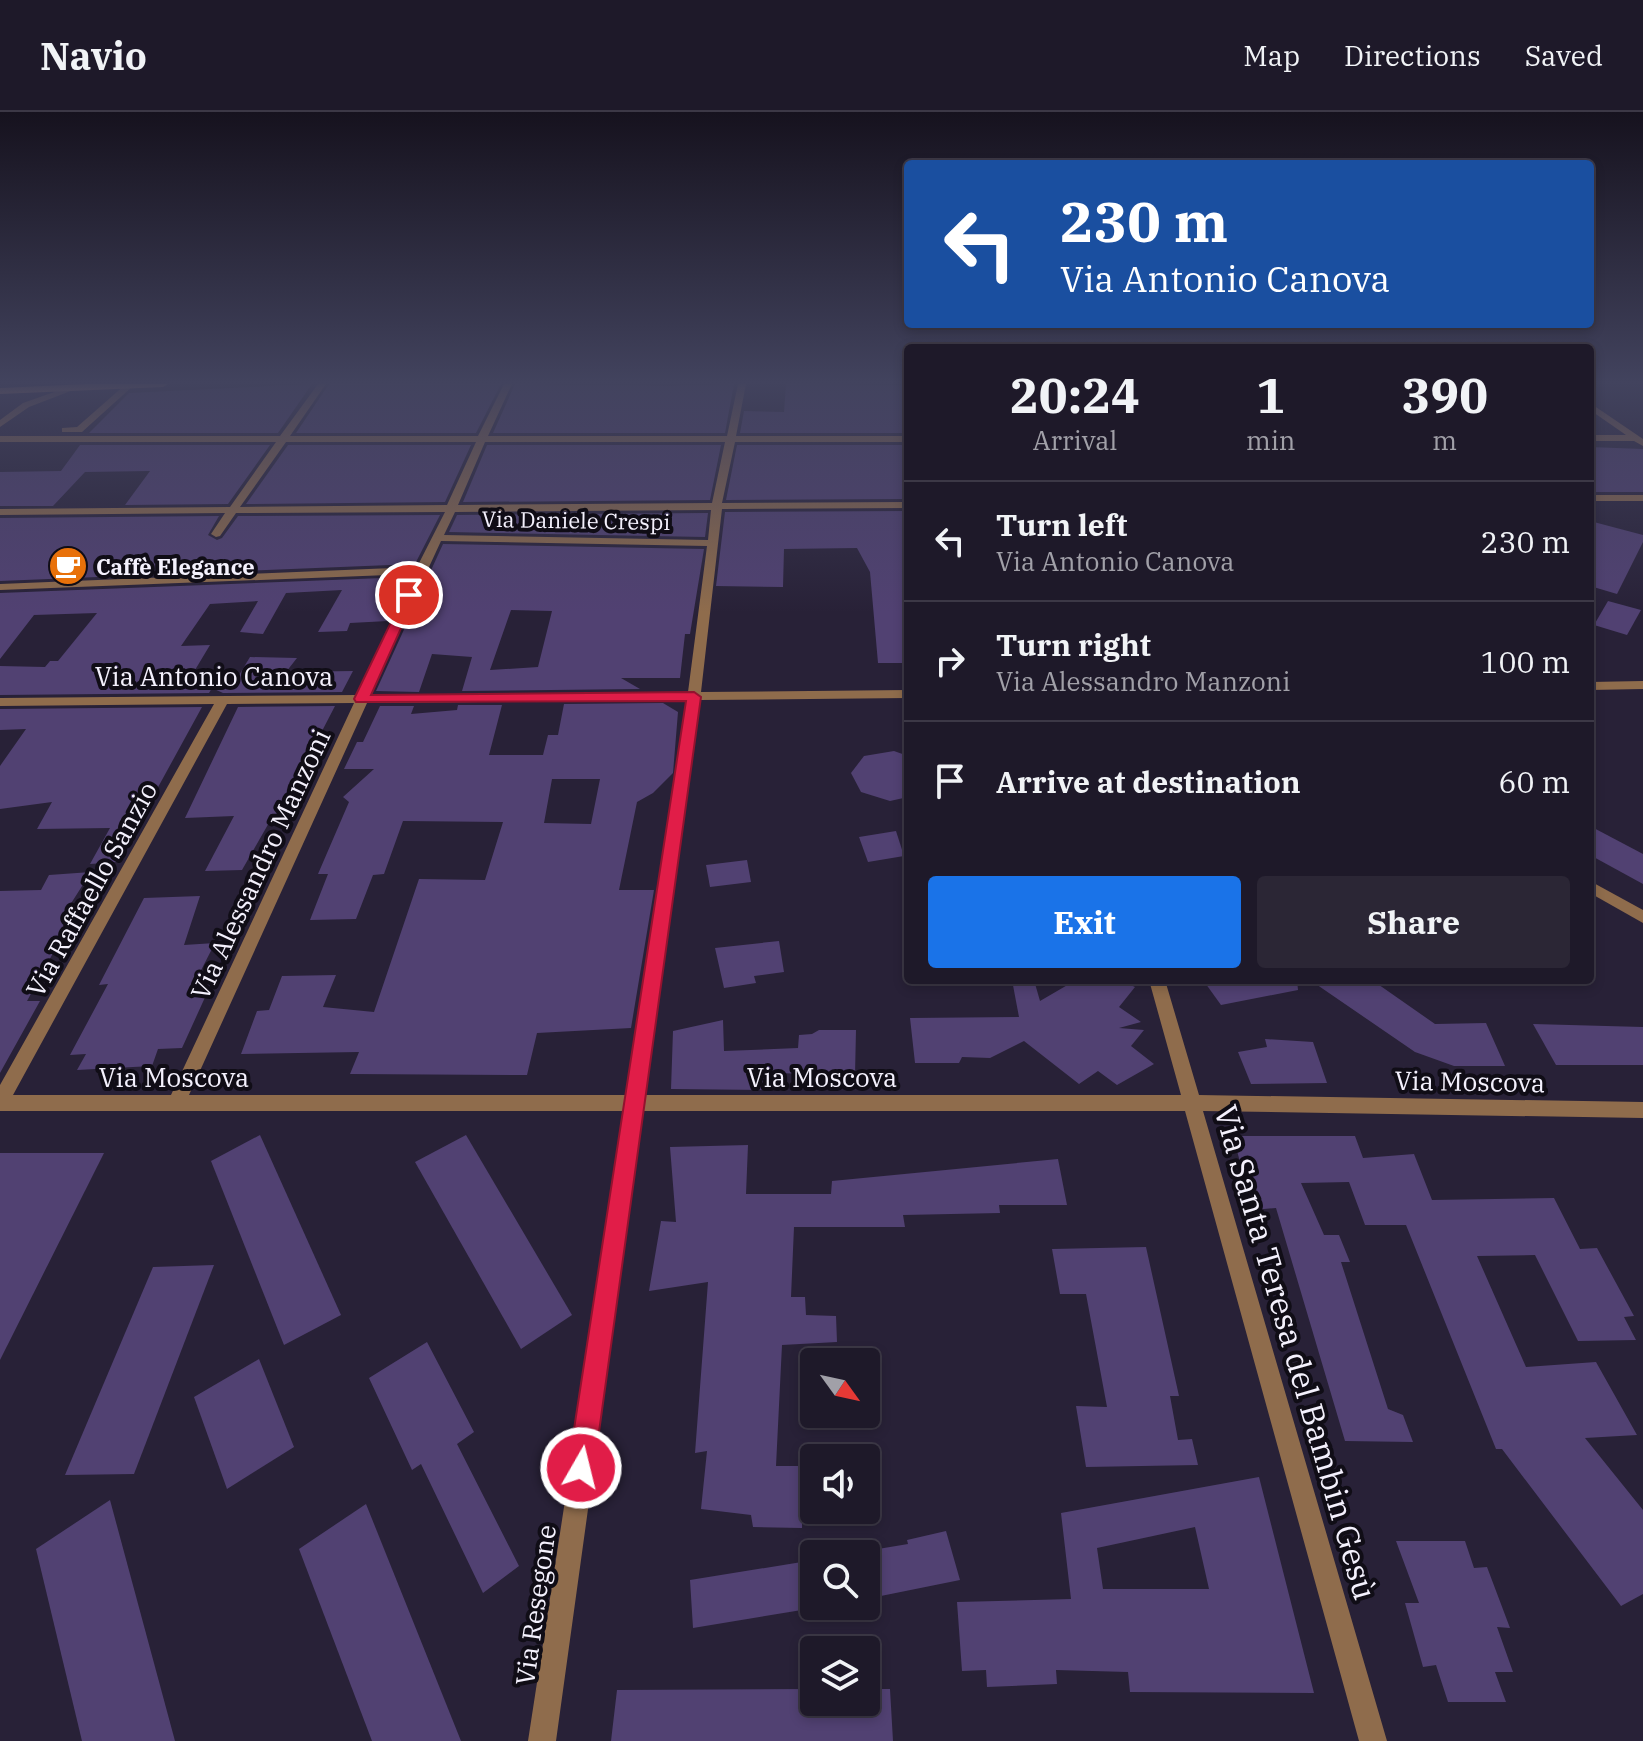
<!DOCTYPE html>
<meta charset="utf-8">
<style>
:root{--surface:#1e1929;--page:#2b2635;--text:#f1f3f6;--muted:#a1a0a8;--line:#3c3846;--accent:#1a73e8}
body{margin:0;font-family:"IBM Plex Serif",serif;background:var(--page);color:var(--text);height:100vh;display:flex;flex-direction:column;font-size:30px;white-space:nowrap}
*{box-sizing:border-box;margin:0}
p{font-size:26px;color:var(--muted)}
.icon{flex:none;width:44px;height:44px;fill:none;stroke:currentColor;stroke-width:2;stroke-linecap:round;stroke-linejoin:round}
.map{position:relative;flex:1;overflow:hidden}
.panel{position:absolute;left:904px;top:232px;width:690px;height:640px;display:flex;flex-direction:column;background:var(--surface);border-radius:8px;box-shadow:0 4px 12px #0003,0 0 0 2px var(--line)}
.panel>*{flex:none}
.hud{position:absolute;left:904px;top:48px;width:690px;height:168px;border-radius:8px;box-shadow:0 4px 12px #0003,0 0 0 2px var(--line);background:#1a4fa0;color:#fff;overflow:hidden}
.needle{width:52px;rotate:123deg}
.tools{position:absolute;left:800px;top:1236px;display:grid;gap:16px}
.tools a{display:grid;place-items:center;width:80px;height:80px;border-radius:8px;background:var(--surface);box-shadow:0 4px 12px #0003,0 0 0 2px var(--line);font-size:40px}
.pin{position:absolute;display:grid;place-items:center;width:68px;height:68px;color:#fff;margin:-34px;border:4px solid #fff;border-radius:50%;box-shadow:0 2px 8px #0007}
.me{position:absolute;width:88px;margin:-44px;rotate:8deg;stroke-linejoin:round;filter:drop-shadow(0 0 6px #0008)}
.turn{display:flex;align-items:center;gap:28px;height:168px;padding:0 24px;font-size:36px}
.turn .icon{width:104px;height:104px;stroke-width:2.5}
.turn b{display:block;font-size:56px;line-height:68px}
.eta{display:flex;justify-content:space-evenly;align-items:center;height:136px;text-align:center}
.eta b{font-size:48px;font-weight:800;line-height:56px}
.action{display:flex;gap:16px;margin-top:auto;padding:16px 24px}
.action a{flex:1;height:92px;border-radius:8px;background:var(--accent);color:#fff;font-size:32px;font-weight:800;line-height:92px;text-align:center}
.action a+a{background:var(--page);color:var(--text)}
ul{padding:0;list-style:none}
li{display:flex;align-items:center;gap:24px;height:120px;padding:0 24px;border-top:2px solid var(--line)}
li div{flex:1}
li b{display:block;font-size:30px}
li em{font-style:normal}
header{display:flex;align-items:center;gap:48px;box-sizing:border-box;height:112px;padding:0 40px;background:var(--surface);border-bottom:2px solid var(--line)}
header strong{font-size:38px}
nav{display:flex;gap:44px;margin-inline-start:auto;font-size:28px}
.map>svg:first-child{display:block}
</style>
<header>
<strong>Navio</strong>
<nav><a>Map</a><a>Directions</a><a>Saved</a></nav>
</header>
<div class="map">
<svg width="1643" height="1629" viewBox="0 0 1643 1629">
<rect width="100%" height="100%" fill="#282137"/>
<g fill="#514172" fill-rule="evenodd">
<path d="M312,272l-34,49h-189l40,-40z"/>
<path d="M329,272h172l-25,49h-180z"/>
<path d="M515,272l153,2 66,-2 -9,49h-232z"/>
<path d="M786,272l122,1v48h-168l4,-22 40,1z"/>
<path d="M80,333h190l-42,59 -103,1 25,-34 -65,1 -32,34h-53v-34l61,-1z"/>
<path d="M288,333h183l-26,57 -199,2z"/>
<path d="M487,333h234l-11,55 -247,2z"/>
<path d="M737,333h171v54l-182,1z"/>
<path d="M1590,335l53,2v43h-53z"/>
<path d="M908,399l-1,38h-3l4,60h-4l4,54h-30l-8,-91 -13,-24 -73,1 -1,38 -67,-1 9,-74z"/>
<path d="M708,401l-3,24 -256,-5 8,-17z"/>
<path d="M440,403l-25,49 -415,17v-63l219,-2 -11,19 9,5 5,-2 16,-22z"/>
<path d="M1590,409l53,14v7l-26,52 -27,-8z"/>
<path d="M443,432l261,5 -14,85h-5l-5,44h-59l19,11 -178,2 10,-34 -40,-3 -13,38 -43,-1zM511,498l41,1 -14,56 -48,3z"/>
<path d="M409,465l-21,44 -38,2 -3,8 -29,1 24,-42 -56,3 -23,41 -23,-2 18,-31 -48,3 -29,42 29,-1 -21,35h47l14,-23 47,1 -11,14 67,-1 -11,21 -119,1 -11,-5 -3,5 -209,2v-29l45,1 5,-6h8l39,-48 -63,2 -34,44v-66z"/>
<path d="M1608,489l33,9 -14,25 -33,-10z"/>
<path d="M663,591l15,9 -5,61 -20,20 -16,9 -18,88h35l-23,138 -94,5 -10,42 -177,-1 9,-22 -118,2 16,-43 12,-1 13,-34 54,-1 -13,32 51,5 45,-133 66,1 18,-58 -100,-1 -19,53 -11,1 -17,44 -46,1 18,-46h-10l31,-72 -6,-5 31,-28h-30l13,-27h6l17,-36h34l-3,8 46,-4 1,-5h44l-13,50h54l5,-20h10l6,-31zM552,667h48l-9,45 -47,-1z"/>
<path d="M335,594l-28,54 -11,10 -2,19h-3l-14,32h-7l-28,49 -37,1 29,-55 -49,2 53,-111z"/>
<path d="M202,595l-85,155 -27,2 20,-36 -73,1 15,-27 -52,7v-43l26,-37 -26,1v-21z"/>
<path d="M894,639l14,5v41l-18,4 -29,-9 -10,-19 13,-17z"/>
<path d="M1590,714l53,28v30l-53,-29z"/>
<path d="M896,719l8,25 -36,6 -9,-25z"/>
<path d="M747,748l4,22 -41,5 -4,-22z"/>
<path d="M91,760l-28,44 8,4 -44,81h13l-40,72v-182l41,-1 8,-15z"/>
<path d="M200,784l-16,49 31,-2 -20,39h17l-30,66 -24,1 -6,17 -75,4 9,-16 -16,1 38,-71 -9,1 45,-87z"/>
<path d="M779,829l5,31 -30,4 2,7 -32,5 -9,-40z"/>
<path d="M1012,868h22l6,21 36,-21 20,3 5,-3h19l15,7 -16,20 22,15 -22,6 25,2 -13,16 23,18 -37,21 -19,-14 -19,13 -55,-43 -34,17 -28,-1 -3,6h-44l-5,-45 109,-1z"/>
<path d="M1203,868h94l1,10 -77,15z"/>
<path d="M1310,868h62l63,44 51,-1 19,43h-51l-39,-14z"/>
<path d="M723,908l1,31 74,-3 1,-13 13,-1 7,-4h37l-1,45 -82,-2 1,17 -103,-1 2,-58z"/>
<path d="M1533,912l110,3v38h-87z"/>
<path d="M1265,927l48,3 14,41 -76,1 -13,-32 29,-5z"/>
<path d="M260,1023l81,180 -57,30 -73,-184z"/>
<path d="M466,1023l106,180 -51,34 -106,-187z"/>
<path d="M1233,1024h122l8,22 51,-4 18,46 122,-2 26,51 17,-1 37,68 -10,1 12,23 -58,1 -43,-86 -58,1 49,111 70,-5 41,73 -52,3 58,72v84l-22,12 -119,-157h-6l-90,-224h-41l-16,-43 -48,1 23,52h15l11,27h-9l47,147 15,6 10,27 -68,-1 -69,-233 -23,2z"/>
<path d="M748,1033l-2,49h85l1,-13 226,-22 9,46h-68l1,8 -97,2 2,12h-111l-3,70h14l1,18 30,1 1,26 -55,3 -6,121h27l-1,62 -49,-1 -2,-12 -50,-6 6,-58 -12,2 13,-171 -59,9 12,-70 15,1 -6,-75z"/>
<path d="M0,1041h104l-104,207z"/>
<path d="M1146,1135l33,149h-9l8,44 14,-1 6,26 -112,2 -10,-61 31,1 -21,-113h-26l-8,-45z"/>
<path d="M214,1153l-80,209 -69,1 88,-208z"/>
<path d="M427,1230l47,90 -17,12 62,122 -36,27 -62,-129 -9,6 -43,-92z"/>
<path d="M259,1247l35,88 -67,42 -33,-92z"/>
<path d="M1259,1365l55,216 -184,-1 -2,-20 -72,-2 1,14 -70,3 -1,-17 -24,1 -5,-69 114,-3 -10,-86zM1195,1415l14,62h-106l-6,-41z"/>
<path d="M110,1388l65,241h-93l-46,-192z"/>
<path d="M366,1392l95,237h-89l-73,-192z"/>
<path d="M946,1419l14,49 -94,19v-48l42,-7 -1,-4z"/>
<path d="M1396,1429h69l9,27 13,-1 23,61 -13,-1 16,45h-18l11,30h-58l-12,-37 -13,2 -18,-64h14z"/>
<path d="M814,1448v48l-121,20 -3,-48z"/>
<path d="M814,1577v13h52v-13h24l3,52h-282l6,-51z"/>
</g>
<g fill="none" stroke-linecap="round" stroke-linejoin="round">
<g fill="#8f6c4c" fill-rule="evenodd">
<path d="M126,272l8,1 -52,47h-20v-4l15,-1z"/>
<path d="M318,272h8l-36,52h188l26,-52h8l-24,52h239l11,-52h8l-10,52h172v6h-173l-13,61 186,-1v6l-186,1 -21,183 207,-2v8l-208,2 -55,395h536l-32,-115h16l34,115 444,7v16l-440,-7 184,630h-28l-174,-630h-542l-87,630h-28l97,-630h-625v-26l214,-381 -214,2v-8l357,-3 57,-121 -414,16v-6l417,-17 28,-55 -209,1 -16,23 -4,1 -5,-3 14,-21 -225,2v-6l230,-2 46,-65h-276v-6h280zM286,330h190l-29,63 -207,2zM485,330h240l-13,61 -254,2zM711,398l-3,30 -264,-5 11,-23zM441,429l266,5 -19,146 -318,3zM687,588l-60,395h-438l178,-392zM354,591l-183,392h-158l214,-391z"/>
<path d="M74,273l7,2 -52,20 -29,20v-7l23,-17z"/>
<path d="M1590,291l53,36v7l-9,-5h-44v-6h36l-36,-25z"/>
<rect x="1590" y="383" width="53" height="6"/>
<path d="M1643,569v8l-53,1v-8z"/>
<path d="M1590,769l53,29v13l-53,-30z"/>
</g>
<path fill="#fab26d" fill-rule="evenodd" d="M87,272h81l-5,3 -163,7v-6z"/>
</g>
<linearGradient id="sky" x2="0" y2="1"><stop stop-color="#16121e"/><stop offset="0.54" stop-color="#42435e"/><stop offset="1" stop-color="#42435e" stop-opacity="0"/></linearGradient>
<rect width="1643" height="500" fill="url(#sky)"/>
<path fill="#e11d48" stroke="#92132f" stroke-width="2" d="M405,481l11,2 -45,100 323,-3 7,5 -107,771 -4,9 -9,4 -9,-4 -4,-9 118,-767 -330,1 -2,-3z"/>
<defs>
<g id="cafe-disc" transform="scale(2)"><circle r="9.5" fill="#e8710a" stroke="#100d16"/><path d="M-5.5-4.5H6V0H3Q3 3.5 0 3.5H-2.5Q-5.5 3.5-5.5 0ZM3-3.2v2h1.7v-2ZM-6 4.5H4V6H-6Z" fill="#fff"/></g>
</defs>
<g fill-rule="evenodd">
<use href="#cafe-disc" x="68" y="454"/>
</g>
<g text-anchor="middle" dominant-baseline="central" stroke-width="8" stroke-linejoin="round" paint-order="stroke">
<g font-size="22" fill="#f4f1fd" stroke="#100d16">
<text transform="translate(576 408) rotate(1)">Via Daniele Crespi</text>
</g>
<g font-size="22" font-weight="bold" fill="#f4f1fd" stroke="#100d16" text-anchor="start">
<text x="96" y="454">Caffè Elegance</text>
</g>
<g font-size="26" fill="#f4f1fd" stroke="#100d16">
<text x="214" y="564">Via Antonio Canova</text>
<text transform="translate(260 752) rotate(-65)">Via Alessandro Manzoni</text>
<text transform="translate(91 777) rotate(-61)">Via Raffaello Sanzio</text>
<text x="174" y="965">Via Moscova</text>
<text x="822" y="965">Via Moscova</text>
<text transform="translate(1470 969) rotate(1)">Via Moscova</text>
<text transform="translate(535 1493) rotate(-82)">Via Resegone</text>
</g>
<g font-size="32" fill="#f4f1fd" stroke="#100d16">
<text transform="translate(1296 1240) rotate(74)">Via Santa Teresa del Bambin Gesù</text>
</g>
</g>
</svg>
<div class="tools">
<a><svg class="needle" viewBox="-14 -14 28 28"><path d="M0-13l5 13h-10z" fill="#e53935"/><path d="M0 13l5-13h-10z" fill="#a1a0a8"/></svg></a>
<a><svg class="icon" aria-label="sound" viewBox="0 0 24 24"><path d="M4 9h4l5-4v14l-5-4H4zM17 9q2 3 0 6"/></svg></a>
<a><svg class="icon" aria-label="search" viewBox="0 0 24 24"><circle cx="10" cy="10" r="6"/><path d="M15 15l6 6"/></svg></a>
<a><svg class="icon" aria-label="layers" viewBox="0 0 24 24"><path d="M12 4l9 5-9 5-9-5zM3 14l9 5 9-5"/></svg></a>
</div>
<div class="pin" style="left:409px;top:483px;background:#d93025"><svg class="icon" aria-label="arrive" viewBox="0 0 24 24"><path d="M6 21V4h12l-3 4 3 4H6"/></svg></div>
<svg class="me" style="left:581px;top:1356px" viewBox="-20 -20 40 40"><circle r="17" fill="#e11d48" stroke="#fff" stroke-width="3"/><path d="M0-11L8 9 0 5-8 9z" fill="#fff"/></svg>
<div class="hud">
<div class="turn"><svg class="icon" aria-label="left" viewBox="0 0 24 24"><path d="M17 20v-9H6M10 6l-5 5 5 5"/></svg><div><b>230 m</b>Via Antonio Canova</div></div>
</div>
<section class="panel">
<div class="eta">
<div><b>20:24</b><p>Arrival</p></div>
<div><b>1</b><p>min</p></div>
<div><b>390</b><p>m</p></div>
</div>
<ul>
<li><svg class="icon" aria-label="left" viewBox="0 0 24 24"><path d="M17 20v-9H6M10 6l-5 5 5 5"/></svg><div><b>Turn left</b><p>Via Antonio Canova</p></div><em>230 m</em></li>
<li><svg class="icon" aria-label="right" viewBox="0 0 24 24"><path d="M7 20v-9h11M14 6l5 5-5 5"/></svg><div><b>Turn right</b><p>Via Alessandro Manzoni</p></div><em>100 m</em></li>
<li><svg class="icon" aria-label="arrive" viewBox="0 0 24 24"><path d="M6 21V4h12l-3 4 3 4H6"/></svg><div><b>Arrive at destination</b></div><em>60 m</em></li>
</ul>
<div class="action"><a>Exit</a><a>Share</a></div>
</section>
</div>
